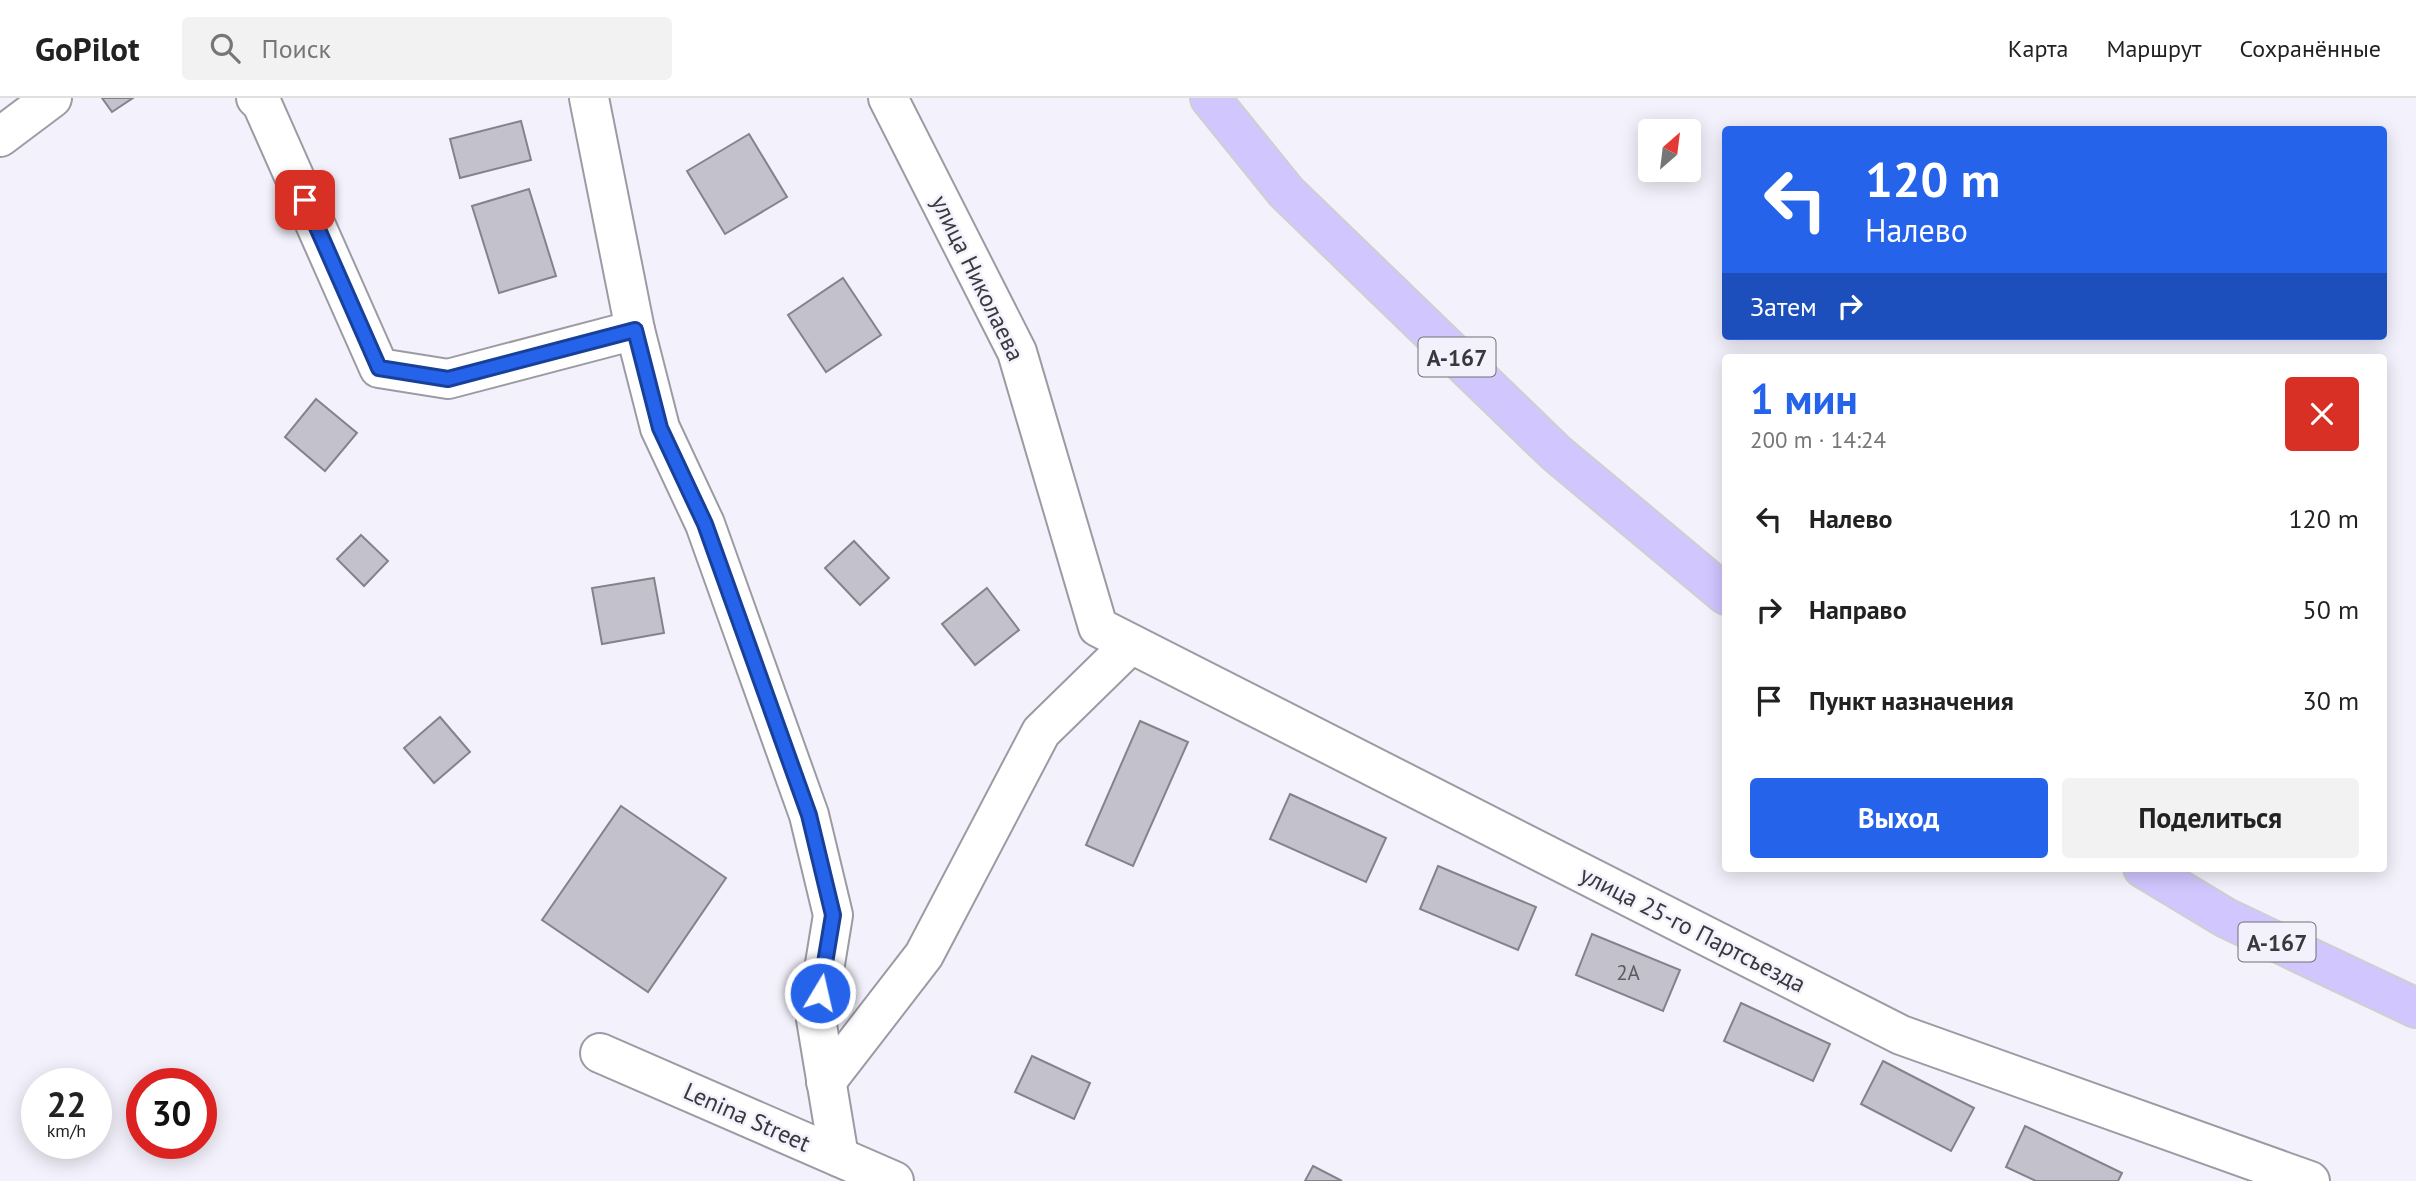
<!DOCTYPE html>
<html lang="ru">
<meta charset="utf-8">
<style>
:root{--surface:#fff;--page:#f2f2f2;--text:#222;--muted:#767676;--line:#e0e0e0;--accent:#2563eb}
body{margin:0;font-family:"PT Sans",sans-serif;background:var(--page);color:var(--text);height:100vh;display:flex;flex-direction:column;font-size:26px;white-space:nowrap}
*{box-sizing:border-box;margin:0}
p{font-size:23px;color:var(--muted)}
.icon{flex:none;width:38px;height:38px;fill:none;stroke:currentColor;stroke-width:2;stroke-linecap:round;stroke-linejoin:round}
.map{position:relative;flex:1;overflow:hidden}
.drawer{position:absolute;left:1722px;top:256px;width:665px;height:518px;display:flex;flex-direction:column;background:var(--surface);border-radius:7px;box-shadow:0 4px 18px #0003}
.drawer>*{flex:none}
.hud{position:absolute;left:1722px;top:28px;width:665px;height:214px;border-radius:7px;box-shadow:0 4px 18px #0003;background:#2563eb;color:#fff;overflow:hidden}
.needle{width:46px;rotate:28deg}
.buttons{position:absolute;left:1638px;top:21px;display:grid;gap:14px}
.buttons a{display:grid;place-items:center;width:63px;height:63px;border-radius:7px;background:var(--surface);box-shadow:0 4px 18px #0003;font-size:35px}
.speed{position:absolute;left:21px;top:970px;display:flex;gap:14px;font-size:35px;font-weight:700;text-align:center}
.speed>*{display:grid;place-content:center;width:91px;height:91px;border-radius:50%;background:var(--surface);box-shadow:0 4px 18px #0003;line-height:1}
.speed small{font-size:18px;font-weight:400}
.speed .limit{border:10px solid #d22;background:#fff;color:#111}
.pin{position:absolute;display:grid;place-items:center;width:60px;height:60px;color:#fff;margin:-30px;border-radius:14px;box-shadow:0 4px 10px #0006}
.me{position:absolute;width:77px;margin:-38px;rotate:9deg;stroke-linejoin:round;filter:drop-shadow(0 0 5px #0008)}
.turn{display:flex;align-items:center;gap:24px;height:147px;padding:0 28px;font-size:32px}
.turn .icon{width:91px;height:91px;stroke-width:2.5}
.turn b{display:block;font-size:49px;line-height:60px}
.then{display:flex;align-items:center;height:66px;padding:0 28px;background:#0003;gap:14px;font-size:26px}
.round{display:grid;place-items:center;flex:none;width:74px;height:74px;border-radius:7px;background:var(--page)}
.headline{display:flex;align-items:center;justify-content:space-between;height:119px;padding:0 28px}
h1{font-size:42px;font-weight:800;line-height:52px;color:var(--accent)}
.button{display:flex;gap:14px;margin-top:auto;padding:14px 28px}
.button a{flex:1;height:80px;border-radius:7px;background:var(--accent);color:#fff;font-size:28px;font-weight:800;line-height:80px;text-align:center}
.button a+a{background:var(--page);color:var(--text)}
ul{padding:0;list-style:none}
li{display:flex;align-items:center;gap:21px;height:91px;padding:0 28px}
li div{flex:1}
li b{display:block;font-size:26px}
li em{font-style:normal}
header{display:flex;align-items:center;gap:42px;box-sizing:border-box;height:98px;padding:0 35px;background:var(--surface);border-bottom:2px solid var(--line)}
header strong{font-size:33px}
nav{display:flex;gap:38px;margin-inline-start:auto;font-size:24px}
.search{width:490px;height:63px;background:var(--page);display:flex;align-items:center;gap:18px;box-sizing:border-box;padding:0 24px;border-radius:7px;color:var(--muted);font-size:26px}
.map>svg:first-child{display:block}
</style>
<header>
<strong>GoPilot</strong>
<div class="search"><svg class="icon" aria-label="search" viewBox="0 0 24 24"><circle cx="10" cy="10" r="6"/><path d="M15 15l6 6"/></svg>Поиск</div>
<nav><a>Карта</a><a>Маршрут</a><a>Сохранённые</a></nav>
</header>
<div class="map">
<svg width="2416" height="1083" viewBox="0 0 2416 1083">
<rect width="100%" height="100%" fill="#f3f1fb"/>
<g fill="#c3c1cb" stroke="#84828b" stroke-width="2">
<path d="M102,0h31l-21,14z"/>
<path d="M521,23l10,39 -71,18 -10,-39z"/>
<path d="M749,36l38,63 -62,37 -38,-63z"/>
<path d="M529,91l27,87 -57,17 -27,-87z"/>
<path d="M843,180l38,57 -55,37 -38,-57z"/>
<path d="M316,301l41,34 -32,38 -40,-34z"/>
<path d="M361,437l27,26 -24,25 -27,-27z"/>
<path d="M854,443l35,37 -29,27 -35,-37z"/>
<path d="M654,480l10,55 -62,11 -10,-56z"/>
<path d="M987,490l32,42 -44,35 -33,-41z"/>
<path d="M440,619l30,35 -36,31 -30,-35z"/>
<path d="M1140,623l48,21 -55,124 -47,-21z"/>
<path d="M1290,696l96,44 -20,44 -96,-43z"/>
<path d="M621,708l105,72 -78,114 -106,-72z"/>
<path d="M1438,768l98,41 -18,43 -98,-41z"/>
<path d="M1592,836l88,36 -17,41 -87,-36z"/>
<path d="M1741,905l89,41 -17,37 -89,-40z"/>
<path d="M1032,958l58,27 -16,36 -59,-27z"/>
<path d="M1883,963l91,47 -23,43 -90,-47z"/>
<path d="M2025,1028l97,47 -4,8h-82l-30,-14z"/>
<path d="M1313,1068l29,15h-37z"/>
</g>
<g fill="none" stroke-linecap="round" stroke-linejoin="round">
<g stroke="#9c9aa3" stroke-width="42">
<g id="minor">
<path d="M256,0l6,6 117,264 69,11 187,-49"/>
<path d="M589,0l46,232 25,98 45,96 104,291 24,100 -17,104 23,138"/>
<path d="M888,0l129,254 81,275 803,408 409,146"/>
<path d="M0,39l52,-39"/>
<path d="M600,955l294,128"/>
<path d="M826,984l98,-127 117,-223 90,-88"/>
</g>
</g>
<g stroke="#cfcfd0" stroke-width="42">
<g id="highway">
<path d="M1210,0l76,94 270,261 170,142"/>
<path d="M2143,770l83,50 190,90"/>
</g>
</g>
<use href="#minor" stroke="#fff" stroke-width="38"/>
<use href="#highway" stroke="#d1c6fe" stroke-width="38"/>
</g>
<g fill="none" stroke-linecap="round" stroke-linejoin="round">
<g stroke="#184099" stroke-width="18">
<path id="route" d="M305,102l74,168 69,11 187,-49 25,98 45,96 104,291 24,100 -13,78"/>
</g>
<use href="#route" stroke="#2563eb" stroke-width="12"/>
</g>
<g text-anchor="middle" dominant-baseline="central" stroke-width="5" stroke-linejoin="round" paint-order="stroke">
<g font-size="21" fill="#5c5a60">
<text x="1628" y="874">2А</text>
</g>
<g fill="#f3f1fb" stroke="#717075" stroke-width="2">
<rect x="1418.5" y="239.5" width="77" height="39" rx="5"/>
<rect x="2238.5" y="824.5" width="77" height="39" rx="5"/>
</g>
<g font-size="23" font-weight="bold" fill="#39383c">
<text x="1457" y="259">А-167</text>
<text x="2277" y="844">А-167</text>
</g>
<g font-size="24" fill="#39383c" stroke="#f3f1fb">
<text transform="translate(978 180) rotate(64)">улица Николаева</text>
<text transform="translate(1693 831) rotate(27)">улица 25-го Партсъезда</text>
<text transform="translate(747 1019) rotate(24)">Lenina Street</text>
</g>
</g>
</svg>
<div class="buttons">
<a><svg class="needle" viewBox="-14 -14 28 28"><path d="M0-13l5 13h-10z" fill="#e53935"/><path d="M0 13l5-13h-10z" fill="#767676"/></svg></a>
</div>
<div class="speed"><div>22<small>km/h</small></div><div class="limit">30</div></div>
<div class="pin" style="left:305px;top:102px;background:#d93025"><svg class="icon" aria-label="arrive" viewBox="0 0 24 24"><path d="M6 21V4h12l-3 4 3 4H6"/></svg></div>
<svg class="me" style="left:820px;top:895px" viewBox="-20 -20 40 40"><circle r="17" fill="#2563eb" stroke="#fff" stroke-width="3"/><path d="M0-11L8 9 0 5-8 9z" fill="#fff"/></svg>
<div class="hud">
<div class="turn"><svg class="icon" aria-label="left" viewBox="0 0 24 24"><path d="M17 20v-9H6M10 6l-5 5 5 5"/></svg><div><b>120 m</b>Налево</div></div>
<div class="then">Затем<svg class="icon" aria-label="right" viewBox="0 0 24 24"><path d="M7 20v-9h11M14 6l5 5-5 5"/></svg></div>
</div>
<section class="drawer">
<div class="headline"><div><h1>1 мин</h1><p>200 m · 14:24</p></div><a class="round" style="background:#d93025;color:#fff"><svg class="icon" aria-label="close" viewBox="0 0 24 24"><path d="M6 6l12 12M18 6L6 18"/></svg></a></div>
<ul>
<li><svg class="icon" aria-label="left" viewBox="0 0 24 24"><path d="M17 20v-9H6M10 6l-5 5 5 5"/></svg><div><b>Налево</b></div><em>120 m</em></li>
<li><svg class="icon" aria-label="right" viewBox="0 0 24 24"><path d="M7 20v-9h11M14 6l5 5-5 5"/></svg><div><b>Направо</b></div><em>50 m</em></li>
<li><svg class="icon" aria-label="arrive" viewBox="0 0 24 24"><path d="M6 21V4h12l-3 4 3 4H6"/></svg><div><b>Пункт назначения</b></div><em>30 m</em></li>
</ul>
<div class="button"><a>Выход</a><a>Поделиться</a></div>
</section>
</div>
